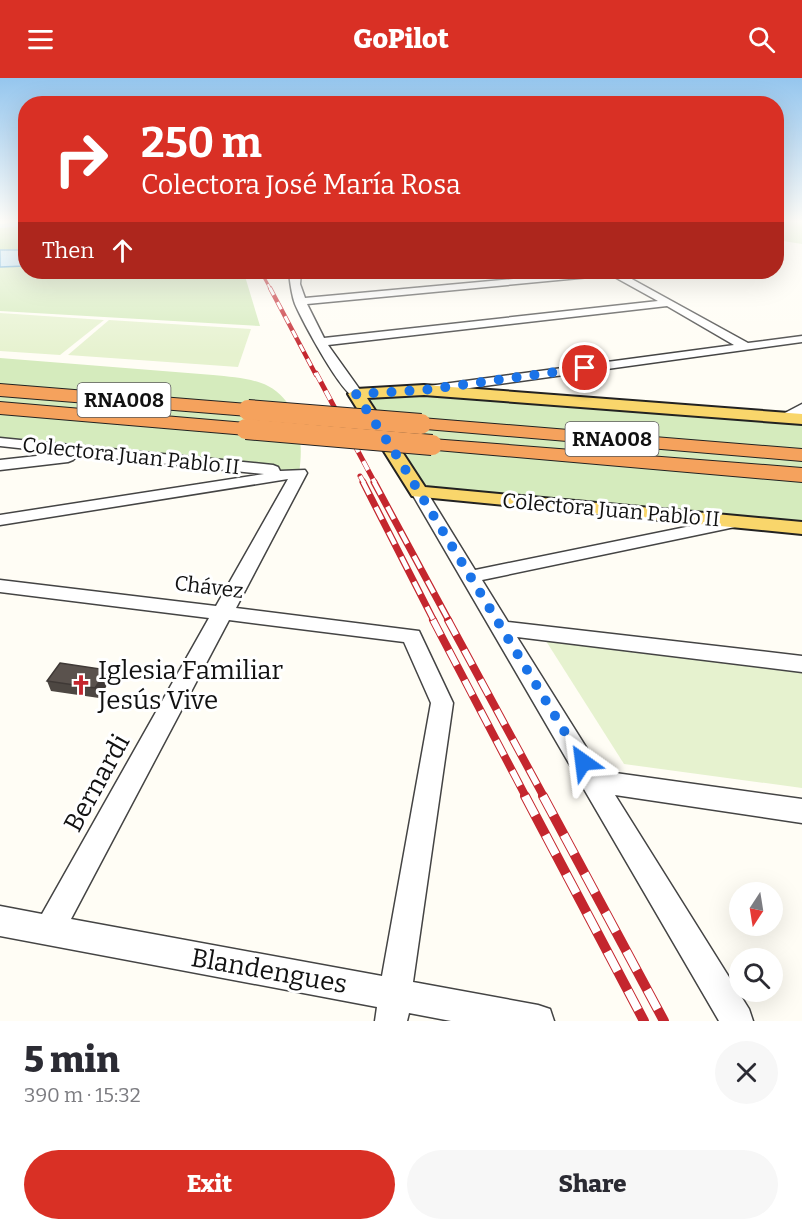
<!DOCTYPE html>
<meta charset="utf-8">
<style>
:root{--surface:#fff;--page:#f7f7f7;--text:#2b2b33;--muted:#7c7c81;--accent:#d93025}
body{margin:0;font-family:Bitter,serif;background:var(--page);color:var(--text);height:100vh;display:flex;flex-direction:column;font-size:22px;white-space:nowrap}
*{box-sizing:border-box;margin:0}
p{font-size:20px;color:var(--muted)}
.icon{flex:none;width:33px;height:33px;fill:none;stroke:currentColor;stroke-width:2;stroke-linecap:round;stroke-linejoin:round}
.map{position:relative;height:943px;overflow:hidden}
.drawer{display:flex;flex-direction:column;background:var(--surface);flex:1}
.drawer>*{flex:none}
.hud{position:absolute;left:18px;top:18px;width:766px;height:183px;border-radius:24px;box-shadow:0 6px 24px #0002;background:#d93025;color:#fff;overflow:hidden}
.needle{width:39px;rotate:192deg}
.fabs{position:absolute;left:729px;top:804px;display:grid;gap:12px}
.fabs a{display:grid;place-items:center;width:54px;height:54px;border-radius:50%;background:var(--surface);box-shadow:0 6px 24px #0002;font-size:30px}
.pin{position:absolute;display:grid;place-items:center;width:51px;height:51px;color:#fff;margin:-26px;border:3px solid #fff;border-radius:50%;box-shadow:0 2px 6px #0007}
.me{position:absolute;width:66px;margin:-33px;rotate:329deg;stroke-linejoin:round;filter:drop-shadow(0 0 4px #0008)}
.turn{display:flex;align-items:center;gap:21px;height:126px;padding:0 24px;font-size:27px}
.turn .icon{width:78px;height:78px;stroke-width:2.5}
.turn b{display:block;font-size:42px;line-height:51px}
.then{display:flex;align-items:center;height:57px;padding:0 24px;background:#0003;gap:12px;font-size:22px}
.round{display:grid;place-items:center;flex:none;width:63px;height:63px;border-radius:32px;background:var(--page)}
.summary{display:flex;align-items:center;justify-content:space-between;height:102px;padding:0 24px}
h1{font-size:36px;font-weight:800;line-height:45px}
.action{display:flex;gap:12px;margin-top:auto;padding:12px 24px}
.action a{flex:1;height:69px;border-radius:36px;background:var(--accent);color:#fff;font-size:24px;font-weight:800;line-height:69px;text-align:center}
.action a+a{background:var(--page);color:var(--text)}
header{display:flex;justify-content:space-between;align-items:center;height:78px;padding:0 24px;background:var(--accent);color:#fff;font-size:27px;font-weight:800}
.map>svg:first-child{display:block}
</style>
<header><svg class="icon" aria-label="menu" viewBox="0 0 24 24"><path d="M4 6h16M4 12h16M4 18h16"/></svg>GoPilot<svg class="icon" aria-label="search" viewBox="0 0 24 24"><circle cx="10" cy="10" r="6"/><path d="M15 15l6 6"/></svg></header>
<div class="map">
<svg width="802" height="943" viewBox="0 0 802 943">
<rect width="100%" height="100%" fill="#fffdf5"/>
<g fill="#d5ebbd">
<path d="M777,144h25v22l-25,-4z"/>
<path d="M25,188l1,6h223l-5,1 16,53 -260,-15v-44z"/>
<path d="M0,280l213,17c19,2 39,3 55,11 32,17 36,56 31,87l-299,-31z"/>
<path d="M424,312l378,29v109l-383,-36 -63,-98z"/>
</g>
<path fill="#b9dc9c" d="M10,144h15v28h-25v-23z"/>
<g fill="#e6f2cf">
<path d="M0,235l104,7 -44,35 -60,-4z"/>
<path d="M109,242l142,9 -13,38 -170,-12z"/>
<path d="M546,563l256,32v115l-178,-24z"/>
</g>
<path fill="#b9e0f7" stroke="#3f96cf" stroke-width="1.5" d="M0,172h25v16l-25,1z"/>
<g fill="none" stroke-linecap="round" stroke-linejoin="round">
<path fill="#b9e0f7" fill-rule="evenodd" d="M26,144v4l-26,2v-4z"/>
<g stroke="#444" stroke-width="3">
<g id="minor">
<path d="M289,194h12l-1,12 5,14 284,-26h30l129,71 54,-7v6l-376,52 -6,-4 1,-3 313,-42 -67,-39 -339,39 35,49 -7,4c-15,-4 -54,-78 -61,-94 -3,-8 -5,-22 -6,-32zM611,197l47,26 -334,37 -17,-34z"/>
<path d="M802,326v10l-11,7h-10l-2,-3 2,-3z"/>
<path d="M0,360l273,27 5,2 2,4 25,-1 2,3 -71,135 183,23 34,72 -40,279 125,23 12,4 4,12h-103l-42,-8 -2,8h-32l2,-14 -377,-71v-30l42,8 167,-296 -209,-26v-12l216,26 72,-127 -288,46v-10l264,-41 -191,-20 3,3 -3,3 -5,2 -68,8v-10l64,-7 -64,-7zM229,542l175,22 27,61 -49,273 -311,-57z"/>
<path d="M419,409l8,5 48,78 260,-53 6,1 3,4 -3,4 -6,1 -253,53 26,42 294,34v16l-285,-35 84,134 201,28v24l-187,-28 134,214 4,12h-34l-308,-529z"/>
</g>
</g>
<g stroke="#222" stroke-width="4">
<path id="major" d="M424,307l378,29v10l-378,-29 -57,3 58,89 377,35v12l-390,-38 -64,-102 8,-5z"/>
</g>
<g stroke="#222" stroke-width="2">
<g id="highway">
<path d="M0,306l248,20 7,2 3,4 -3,4 -7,2 -248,-20z"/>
<path d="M0,324l246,21 7,2 3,4 -3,4 -7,2 -246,-21z"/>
<path d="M421,340l381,31v12l-388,-33 -3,-4 3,-4z"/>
<path d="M432,361l370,29v14l-377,-33 -3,-4 3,-4z"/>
</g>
</g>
<use href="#minor" fill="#fff" fill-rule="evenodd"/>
<use href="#major" fill="#f9d66b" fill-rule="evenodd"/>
<use href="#highway" fill="#f5a25d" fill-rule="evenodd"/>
<g stroke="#c4262e" stroke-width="3">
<path id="rail-far5" d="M261,194l10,18"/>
</g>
<g stroke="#c4262e" stroke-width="4.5">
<path id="rail-far4" d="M270,210l46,87"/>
</g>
<g stroke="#c4262e" stroke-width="5">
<g id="rail-far3">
<path d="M316,295l59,110"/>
<path d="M360,398l4,7"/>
</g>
</g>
<g stroke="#c4262e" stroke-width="7">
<g id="rail-far2">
<path d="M363,404l71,139"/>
<path d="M374,404l75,139"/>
</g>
</g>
<g stroke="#c4262e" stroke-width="8">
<g id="rail-far1">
<path d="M433,542l93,177"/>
<path d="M448,542l96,177"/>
</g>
</g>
<g stroke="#c4262e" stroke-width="10">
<g id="rail">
<path d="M525,718l119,225"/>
<path d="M543,718l121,225"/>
</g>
</g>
<use href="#rail-far5" stroke="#fff" stroke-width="2" stroke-dasharray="7" stroke-linecap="butt"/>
<use href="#rail-far4" stroke="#fff" stroke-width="3" stroke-dasharray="8" stroke-linecap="butt"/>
<use href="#rail-far3" stroke="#fff" stroke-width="4" stroke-dasharray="10" stroke-linecap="butt"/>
<use href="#rail-far2" stroke="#fff" stroke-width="4.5" stroke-dasharray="14" stroke-linecap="butt"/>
<use href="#rail-far1" stroke="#fff" stroke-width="6" stroke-dasharray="17" stroke-linecap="butt"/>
<use href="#rail" stroke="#fff" stroke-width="8" stroke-dasharray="22" stroke-linecap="butt"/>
<g stroke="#222" stroke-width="22" stroke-linecap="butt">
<g id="highway-bridge">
<path d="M248,332l173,14"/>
<path d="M246,351l186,16"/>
</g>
</g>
<use href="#highway-bridge" stroke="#f5a25d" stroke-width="20"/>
</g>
<path fill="#4d4742" d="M110,602l-11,18 -48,-7 -4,-10z"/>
<path fill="#3f3936" d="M107,592l3,10 -11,18 -4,-10z"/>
<path fill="#5a524d" stroke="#3f3936" stroke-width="1.5" d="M60,585l47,7 -12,18 -48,-7z"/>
<linearGradient id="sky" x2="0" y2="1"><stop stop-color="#95c6ee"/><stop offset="0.52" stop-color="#fffefa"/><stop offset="1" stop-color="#fffefa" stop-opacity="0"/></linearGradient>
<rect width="802" height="276" fill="url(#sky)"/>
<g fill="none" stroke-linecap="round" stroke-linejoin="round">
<path stroke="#1a73e8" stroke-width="10" stroke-dasharray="0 18" d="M583,684l-184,-303 -43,-65 68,-4 161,-22"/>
</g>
<defs>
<g id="church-bare" transform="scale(1.62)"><path d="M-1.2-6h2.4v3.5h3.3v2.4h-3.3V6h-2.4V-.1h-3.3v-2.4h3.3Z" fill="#c4262e" stroke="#fff" stroke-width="2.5" paint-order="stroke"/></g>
</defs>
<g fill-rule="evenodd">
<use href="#church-bare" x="81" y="607"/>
</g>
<g text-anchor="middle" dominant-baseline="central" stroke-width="6" stroke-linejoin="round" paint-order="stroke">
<g fill="#fff" stroke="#585858" stroke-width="1.5">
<rect x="77.5" y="305" width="93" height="34" rx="4.5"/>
<rect x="565.5" y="344" width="93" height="34" rx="4.5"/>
</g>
<g font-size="20" font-weight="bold" fill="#111">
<text x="124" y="322">RNA008</text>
<text x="612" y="361">RNA008</text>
</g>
<g font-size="21" fill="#111" stroke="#fff">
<text transform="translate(131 378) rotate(6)">Colectora Juan Pablo II</text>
<text transform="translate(611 432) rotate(5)">Colectora Juan Pablo II</text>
<text transform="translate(209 509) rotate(7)">Chávez</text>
</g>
<g font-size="26" fill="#111" stroke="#fff" text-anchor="start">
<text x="98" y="592">Iglesia Familiar<tspan x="98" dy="30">Jesús Vive</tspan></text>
</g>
<g font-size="26" fill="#111" stroke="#fff">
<text transform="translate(97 705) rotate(-61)">Bernardi</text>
<text transform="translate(269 893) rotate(10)">Blandengues</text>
</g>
</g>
</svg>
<div class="fabs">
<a><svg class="needle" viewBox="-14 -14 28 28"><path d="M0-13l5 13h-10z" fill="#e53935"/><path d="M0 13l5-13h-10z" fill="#7c7c81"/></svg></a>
<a><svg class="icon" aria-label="search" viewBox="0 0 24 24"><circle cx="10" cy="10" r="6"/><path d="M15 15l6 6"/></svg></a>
</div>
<div class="pin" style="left:585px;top:290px;background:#d93025"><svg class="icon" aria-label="arrive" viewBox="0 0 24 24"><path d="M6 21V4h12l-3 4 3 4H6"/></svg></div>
<svg class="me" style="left:583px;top:684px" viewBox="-20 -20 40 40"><path d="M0-17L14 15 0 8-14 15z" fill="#1a73e8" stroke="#fff" stroke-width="4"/></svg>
<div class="hud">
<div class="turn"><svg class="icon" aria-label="right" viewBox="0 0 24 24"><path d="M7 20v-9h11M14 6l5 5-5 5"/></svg><div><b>250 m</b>Colectora José María Rosa</div></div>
<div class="then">Then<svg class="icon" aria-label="ahead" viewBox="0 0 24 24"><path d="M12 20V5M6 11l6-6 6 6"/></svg></div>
</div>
</div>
<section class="drawer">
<div class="summary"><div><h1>5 min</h1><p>390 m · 15:32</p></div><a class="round"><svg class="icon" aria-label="close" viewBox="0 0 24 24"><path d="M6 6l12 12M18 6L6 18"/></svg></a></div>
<div class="action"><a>Exit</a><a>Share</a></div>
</section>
